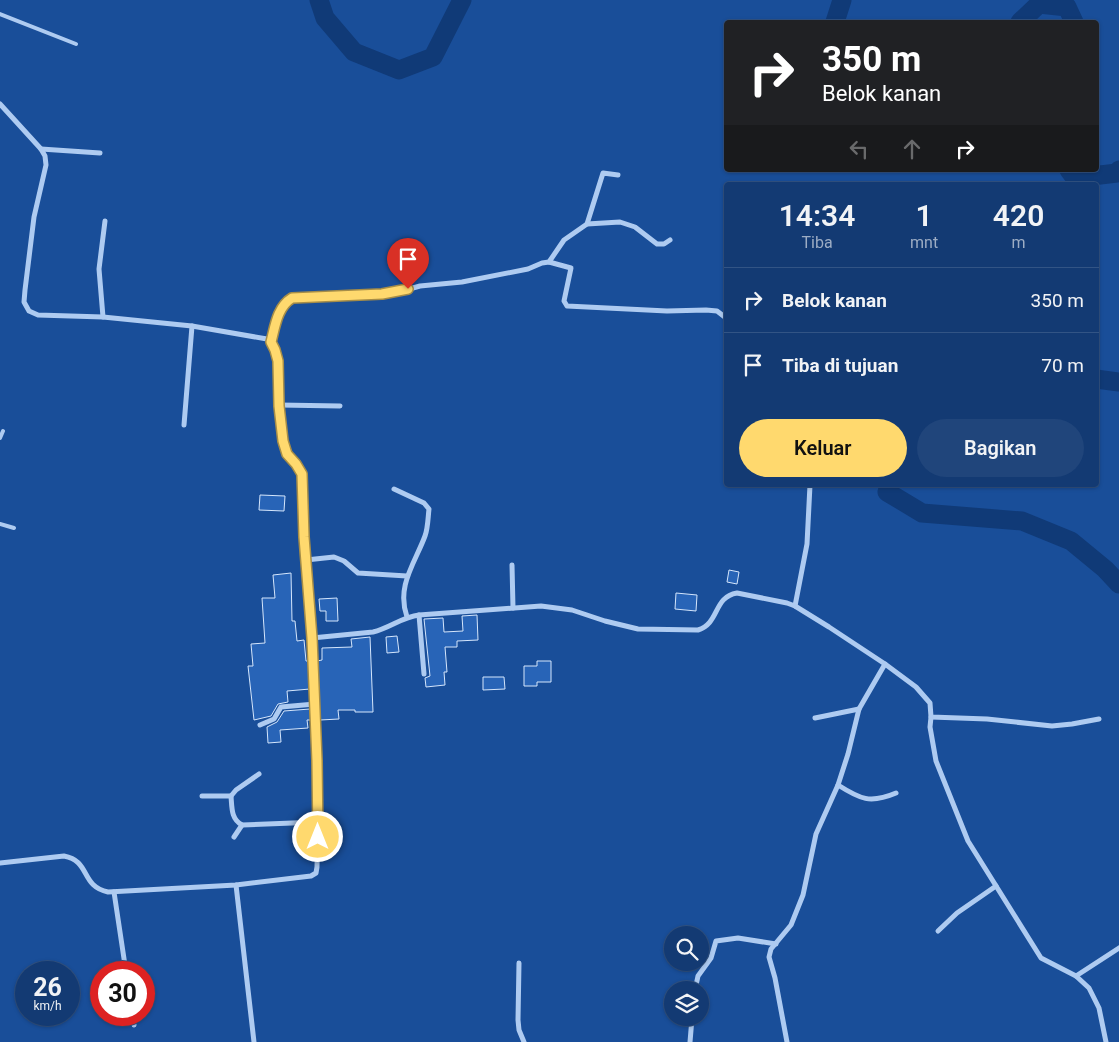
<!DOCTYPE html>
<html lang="id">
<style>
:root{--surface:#133a73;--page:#20457b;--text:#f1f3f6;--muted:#9dadc4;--line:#325485;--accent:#ffd96e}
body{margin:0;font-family:Roboto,sans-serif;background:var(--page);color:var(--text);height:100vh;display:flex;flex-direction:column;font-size:19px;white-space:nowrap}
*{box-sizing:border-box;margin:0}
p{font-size:16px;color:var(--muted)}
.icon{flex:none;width:28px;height:28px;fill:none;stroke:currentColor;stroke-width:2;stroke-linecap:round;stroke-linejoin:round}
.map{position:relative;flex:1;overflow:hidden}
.drawer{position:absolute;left:724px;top:182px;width:375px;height:305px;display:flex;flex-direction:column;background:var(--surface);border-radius:5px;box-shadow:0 1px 4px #0004,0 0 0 1px var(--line)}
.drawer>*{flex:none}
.banner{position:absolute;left:724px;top:20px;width:375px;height:152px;border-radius:5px;box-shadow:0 1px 4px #0004,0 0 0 1px var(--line);background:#202124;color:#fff;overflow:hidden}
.fabs{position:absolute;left:664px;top:926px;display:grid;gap:10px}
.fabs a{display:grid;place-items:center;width:45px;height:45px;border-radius:50%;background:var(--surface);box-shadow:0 1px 4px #0004,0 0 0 1px var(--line);font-size:25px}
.speed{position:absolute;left:15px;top:961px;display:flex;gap:10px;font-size:25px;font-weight:700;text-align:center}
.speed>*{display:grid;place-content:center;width:65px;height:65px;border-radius:50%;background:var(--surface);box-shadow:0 1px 4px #0004,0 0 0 1px var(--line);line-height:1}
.speed small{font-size:12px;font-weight:400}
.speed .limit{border:8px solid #d22;background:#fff;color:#111}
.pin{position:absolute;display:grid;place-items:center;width:42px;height:42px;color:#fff;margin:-51px -21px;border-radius:50% 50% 50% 0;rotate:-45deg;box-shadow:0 0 5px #0007}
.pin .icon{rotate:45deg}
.me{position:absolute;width:55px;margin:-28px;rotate:0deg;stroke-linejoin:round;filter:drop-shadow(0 0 4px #0008)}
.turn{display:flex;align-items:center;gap:18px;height:105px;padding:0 15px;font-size:22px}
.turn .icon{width:65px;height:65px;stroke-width:2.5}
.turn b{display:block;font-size:35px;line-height:42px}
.lanes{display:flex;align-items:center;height:48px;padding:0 15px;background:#0003;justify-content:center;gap:25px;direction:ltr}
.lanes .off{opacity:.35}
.eta{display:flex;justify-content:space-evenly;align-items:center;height:85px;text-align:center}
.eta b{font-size:30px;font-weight:600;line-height:35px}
.cta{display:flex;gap:10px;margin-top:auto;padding:10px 15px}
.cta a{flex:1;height:58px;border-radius:30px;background:var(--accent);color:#111;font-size:20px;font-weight:600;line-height:58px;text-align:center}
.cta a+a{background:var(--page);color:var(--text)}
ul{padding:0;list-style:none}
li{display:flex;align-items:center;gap:15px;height:65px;padding:0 15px;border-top:1px solid var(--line)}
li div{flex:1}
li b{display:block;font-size:19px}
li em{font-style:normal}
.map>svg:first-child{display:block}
</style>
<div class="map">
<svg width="1119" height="1042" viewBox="0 0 1119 1042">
<rect width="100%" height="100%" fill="#194e99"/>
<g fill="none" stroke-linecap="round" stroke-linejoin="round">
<g stroke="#103a77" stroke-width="19">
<path d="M319,0l6,18 29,34 45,18 34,-13 29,-57"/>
<path d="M835,22l7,-22"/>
<path d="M1020,22l19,-18 28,3 7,15"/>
<path d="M1069,170l6,8 42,-5 2,-3"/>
<path d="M1096,379l23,3"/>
<path d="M889,485l-2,7 35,21 100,8 49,20 34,28 14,15"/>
</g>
</g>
<g fill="#2864b7" stroke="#d5e6fc">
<path d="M260,495l25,1 -1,15 -25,-1z"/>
<path d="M729,570l10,2 -2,12 -10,-2z"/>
<path d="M291,573l1,48h3l2,20 7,-1 2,21h3l1,28 -23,2 1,11 -10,2 -7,12 -17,4 -6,-54h5l-2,-22 14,-1 -3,-45h13l-2,-23z"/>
<path d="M676,593l21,2 -1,16 -21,-2z"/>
<path d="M337,598l1,23h-12v-10h-6l-1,-12z"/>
<path d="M477,615l1,25 -21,1v6h-12l2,25h-3l1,13 -19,2 -1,-9 5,-2 -6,-57 19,-1 1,14 19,-1 -1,-15z"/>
<path d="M397,636l2,16 -12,1 -1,-16z"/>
<path d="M370,637l3,75h-18v-2h-17l1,9 -19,1 -3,-59 5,-1v-12l30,-1 -1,-8z"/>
<path d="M537,661h14v21h-14v4h-13v-20h13z"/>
<path d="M483,677h21l1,12 -22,1z"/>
<path d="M310,709l1,11h-4l1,8 -28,2 1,12 -13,1 -1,-16 10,-5 7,-11z"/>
</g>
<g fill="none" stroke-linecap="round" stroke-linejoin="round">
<g stroke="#aecbf1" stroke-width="4">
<path d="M0,14l76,30"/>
<path d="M0,438l3,-7"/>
<path d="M0,524l14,4"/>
</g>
<g stroke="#aecbf1" stroke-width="5">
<path d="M0,104l41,45 4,7 1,9 -12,52 -9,73 -1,12 5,9 9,4 65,2 89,9 75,13 8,11 4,11v44l4,36 4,13 9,10 5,10 3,63 8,101 61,-6c17,-4 29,-15 46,-17l122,-9 31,4 33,11 33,8 60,1c22,-7 15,-33 39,-37l50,10 8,3 34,21 56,37 31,23 14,16 1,14 56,2 65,7 20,-2 27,-5"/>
<path d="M41,149l59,4"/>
<path d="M587,224l16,-51 15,2"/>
<path d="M549,262l22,6 -7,33 3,5 100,5 39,-1 11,1 9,7"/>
<path d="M103,317l-4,-48 6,-48"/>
<path d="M271,342c4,-15 6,-35 21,-44l103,-5 25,-7 42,-4 66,-13 14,-6 7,-1 15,-22 23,-16 33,-2 15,5 22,17h7l6,-4"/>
<path d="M279,405l61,1"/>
<path d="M184,425l8,-99"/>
<path d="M394,489l30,14 5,6c-1,8 -1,19 -4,27 -10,27 -29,50 -18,81"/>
<path d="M306,560l28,-3 10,4 14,12 49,3"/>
<path d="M512,565l1,43"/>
<path d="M795,606l12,-62 3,-59"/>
<path d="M419,615l5,59"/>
<path d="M931,717l-1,10 6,34 32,80 73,117 35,18 13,12 10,20 7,34"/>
<path d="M815,718l44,-9"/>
<path d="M260,725l14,-6 7,-12 34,-3"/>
<path d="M838,785c22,14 32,19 58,8"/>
<path d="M202,796h29"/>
<path d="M242,825l76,-3"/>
<path d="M234,837l8,-12c-11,-6 -10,-17 -11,-29l5,-6 23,-16"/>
<path d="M0,863l64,-7c27,5 16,30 44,36l128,-7 75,-9 5,-3 1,-6c2,-77 -2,-153 -5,-229"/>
<path d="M236,885l18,157"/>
<path d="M114,892l12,80"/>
<path d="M938,931l19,-18 39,-27"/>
<path d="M519,963l-1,57 1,10 5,12"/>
<path d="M1076,976l43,-28"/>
<path d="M695,990l3,-14 13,-18 5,-17 22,-3 38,6"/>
<path d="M133,1015l1,10"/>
<path d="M690,1042l2,-24"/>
<path d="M787,1042l-12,-64 -6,-21 2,-8 20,-24 12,-30 13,-61 22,-49 10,-31 11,-45 26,-45"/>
</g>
</g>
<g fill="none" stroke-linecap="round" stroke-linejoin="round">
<g stroke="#a68d48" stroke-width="12">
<path id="route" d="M318,837l-1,-76 -5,-123 -8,-101 -2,-63 -6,-10 -9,-10 -4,-13 -4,-35 -1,-45 -3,-11 -4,-8c4,-15 6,-35 21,-44l90,-4 26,-5"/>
</g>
<use href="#route" stroke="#ffd96e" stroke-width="9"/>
</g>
</svg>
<div class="fabs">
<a><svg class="icon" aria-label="search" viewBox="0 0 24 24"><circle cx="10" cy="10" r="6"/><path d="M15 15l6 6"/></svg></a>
<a><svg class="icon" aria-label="layers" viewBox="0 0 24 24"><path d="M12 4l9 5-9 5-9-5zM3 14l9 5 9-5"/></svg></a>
</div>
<div class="speed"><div>26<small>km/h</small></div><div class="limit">30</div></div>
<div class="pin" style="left:408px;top:289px;background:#d93025"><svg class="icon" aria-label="arrive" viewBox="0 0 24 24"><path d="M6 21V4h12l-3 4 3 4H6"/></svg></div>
<svg class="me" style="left:318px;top:837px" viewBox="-20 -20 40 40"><circle r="17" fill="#ffd96e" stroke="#fff" stroke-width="3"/><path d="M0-11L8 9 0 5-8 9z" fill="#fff"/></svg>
<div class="banner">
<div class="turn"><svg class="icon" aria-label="right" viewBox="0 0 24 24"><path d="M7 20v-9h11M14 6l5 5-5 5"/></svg><div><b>350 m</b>Belok kanan</div></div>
<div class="lanes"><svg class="icon off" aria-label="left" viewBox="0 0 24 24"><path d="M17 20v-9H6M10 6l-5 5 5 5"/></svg><svg class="icon off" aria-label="ahead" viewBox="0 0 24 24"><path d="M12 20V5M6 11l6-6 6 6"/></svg><svg class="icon" aria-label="right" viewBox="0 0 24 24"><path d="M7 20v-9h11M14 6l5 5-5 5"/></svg></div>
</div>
<section class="drawer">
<div class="eta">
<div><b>14:34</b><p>Tiba</p></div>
<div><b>1</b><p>mnt</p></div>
<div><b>420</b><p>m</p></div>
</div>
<ul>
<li><svg class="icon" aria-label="right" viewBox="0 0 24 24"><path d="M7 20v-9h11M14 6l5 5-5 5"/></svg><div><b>Belok kanan</b></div><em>350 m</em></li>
<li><svg class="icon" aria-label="arrive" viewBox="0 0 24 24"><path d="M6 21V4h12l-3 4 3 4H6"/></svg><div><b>Tiba di tujuan</b></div><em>70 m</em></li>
</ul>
<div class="cta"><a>Keluar</a><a>Bagikan</a></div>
</section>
</div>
